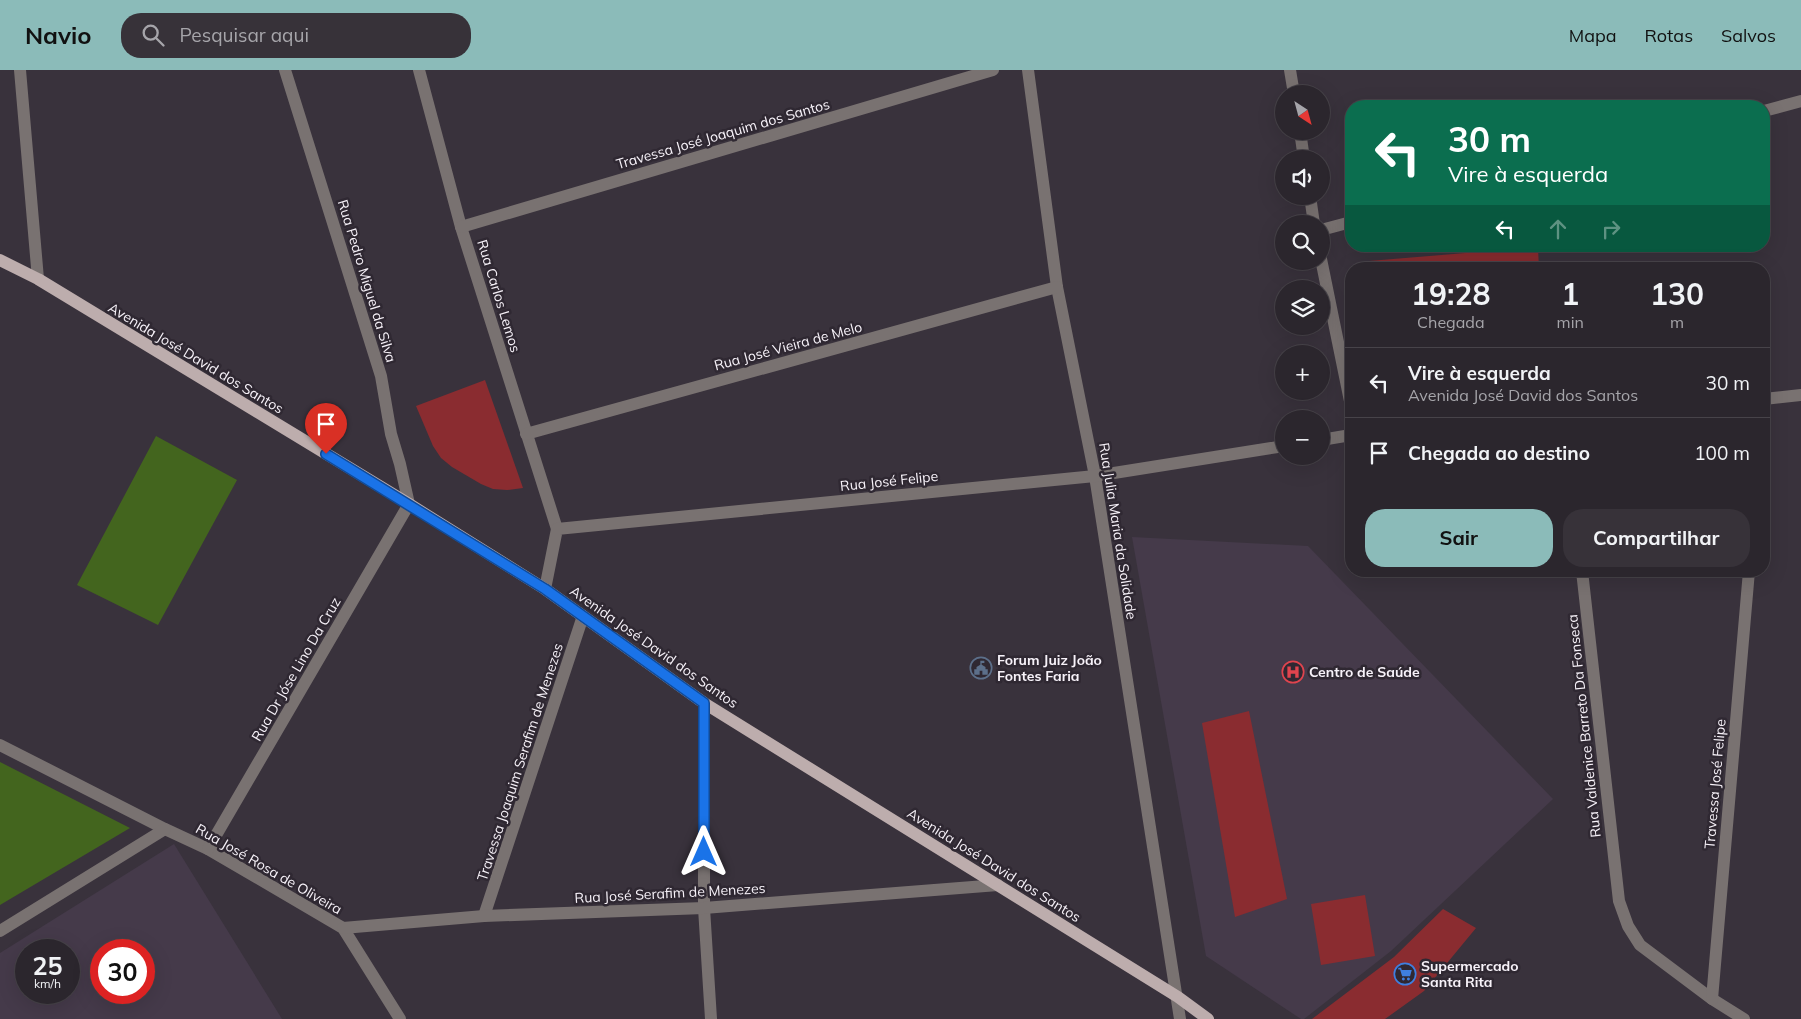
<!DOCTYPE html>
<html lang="pt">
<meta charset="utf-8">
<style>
:root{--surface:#2b262d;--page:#373239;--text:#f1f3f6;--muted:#a6a5aa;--line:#474349;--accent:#8bbbb9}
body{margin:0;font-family:Mulish,sans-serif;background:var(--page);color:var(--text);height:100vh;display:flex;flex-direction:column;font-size:19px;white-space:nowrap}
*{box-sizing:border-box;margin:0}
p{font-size:16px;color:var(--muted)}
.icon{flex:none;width:28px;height:28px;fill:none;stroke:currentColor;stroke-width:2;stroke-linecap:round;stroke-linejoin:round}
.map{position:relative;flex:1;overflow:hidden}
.panel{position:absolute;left:1345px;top:192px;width:425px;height:315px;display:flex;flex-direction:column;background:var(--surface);border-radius:20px;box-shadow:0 5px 20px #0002,0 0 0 1px var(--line)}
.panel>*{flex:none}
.guide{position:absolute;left:1345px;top:30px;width:425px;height:152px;border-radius:20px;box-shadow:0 5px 20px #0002,0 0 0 1px var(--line);background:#0b6e4f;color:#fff;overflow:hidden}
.needle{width:32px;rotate:144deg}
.buttons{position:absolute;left:1275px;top:15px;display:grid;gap:10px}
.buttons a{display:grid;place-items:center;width:55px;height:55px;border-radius:50%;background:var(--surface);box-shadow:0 5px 20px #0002,0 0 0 1px var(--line);font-size:25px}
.speed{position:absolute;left:15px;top:869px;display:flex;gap:10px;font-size:25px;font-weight:700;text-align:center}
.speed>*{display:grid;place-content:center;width:65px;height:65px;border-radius:50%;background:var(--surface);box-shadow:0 5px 20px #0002,0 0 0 1px var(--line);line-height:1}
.speed small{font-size:12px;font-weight:400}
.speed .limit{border:8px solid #d22;background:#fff;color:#111}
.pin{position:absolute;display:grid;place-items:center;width:42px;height:42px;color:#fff;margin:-51px -21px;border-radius:50% 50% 50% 0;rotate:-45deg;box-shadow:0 0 5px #0007}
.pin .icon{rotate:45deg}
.me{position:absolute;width:55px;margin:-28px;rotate:0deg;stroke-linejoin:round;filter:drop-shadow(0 0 4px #0008)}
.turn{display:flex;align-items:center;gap:18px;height:105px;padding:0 20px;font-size:22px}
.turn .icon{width:65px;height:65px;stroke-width:2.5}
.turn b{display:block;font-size:35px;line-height:42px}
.lanes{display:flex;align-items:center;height:48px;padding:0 20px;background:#0003;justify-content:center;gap:25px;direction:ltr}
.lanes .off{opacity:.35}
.eta{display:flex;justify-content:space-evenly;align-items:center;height:85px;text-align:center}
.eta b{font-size:30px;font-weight:700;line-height:35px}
.cta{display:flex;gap:10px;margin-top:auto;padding:10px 20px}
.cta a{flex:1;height:58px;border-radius:20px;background:var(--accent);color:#111;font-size:20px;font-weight:700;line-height:58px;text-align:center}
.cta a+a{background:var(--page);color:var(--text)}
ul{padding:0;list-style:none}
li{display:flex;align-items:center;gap:15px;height:70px;padding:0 20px;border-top:1px solid var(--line)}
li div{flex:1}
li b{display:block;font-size:19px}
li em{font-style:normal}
header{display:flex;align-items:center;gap:30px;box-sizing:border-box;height:70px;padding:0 25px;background:var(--accent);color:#111}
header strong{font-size:24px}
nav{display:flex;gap:28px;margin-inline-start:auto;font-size:18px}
.search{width:350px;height:45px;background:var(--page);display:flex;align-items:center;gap:12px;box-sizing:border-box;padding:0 18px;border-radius:20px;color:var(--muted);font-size:19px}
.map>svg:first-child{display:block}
</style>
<header>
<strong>Navio</strong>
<div class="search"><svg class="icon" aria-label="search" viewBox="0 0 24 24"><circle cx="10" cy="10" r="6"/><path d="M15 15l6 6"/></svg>Pesquisar aqui</div>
<nav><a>Mapa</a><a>Rotas</a><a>Salvos</a></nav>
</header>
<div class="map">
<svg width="1801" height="949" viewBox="0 0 1801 949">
<rect width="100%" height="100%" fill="#39323c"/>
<g fill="#453a4a" fill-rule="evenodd">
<path d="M1132,467l176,9 245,253 -162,152 -87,68h-3l-95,-63z"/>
<path d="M174,774l108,175h-282v-66zM26,880h43v42h-43zM101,880h43v42h-43z"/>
</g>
<g fill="#43651e">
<path d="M156,366l81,44 -79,145 -81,-40z"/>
<path d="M0,692l130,66 -130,77z"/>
</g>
<g fill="#8a2c30">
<path d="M1538,177l1,22h-169l-1,-8z"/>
<path d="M485,310l38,108 -16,2 -14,-1 -12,-5 -29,-17 -11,-9 -8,-12 -17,-40z"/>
<path d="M1249,641l38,188 -52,18 -33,-194z"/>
<path d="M1365,825l10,61 -54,9 -10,-61z"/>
<path d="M1443,839l33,19 -52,63 -39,28h-73l82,-62z"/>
</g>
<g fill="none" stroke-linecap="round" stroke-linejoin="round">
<g stroke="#797271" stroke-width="12">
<path d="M20,0l18,209"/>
<path d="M419,0l42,157 96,302"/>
<path d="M1028,0l29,217 38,189 85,543"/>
<path d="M1290,0l4,24"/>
<path d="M1764,41l37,-10"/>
<path d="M1300,61l4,28"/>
<path d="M1310,126l4,28"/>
<path d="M461,157l532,-157"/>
<path d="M1321,160l30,-8"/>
<path d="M1321,189l30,147"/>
<path d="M1764,329l37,-4"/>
<path d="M526,364l531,-147"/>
<path d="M1321,370l30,-5"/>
<path d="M1582,501l37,330 9,25 12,19 72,54 32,20"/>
<path d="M545,519l12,-60 538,-53 189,-30"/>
<path d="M704,633v205l7,111"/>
<path d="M0,675l165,84 43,20 135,79 57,91"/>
<path d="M208,779l201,-345 -9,-40 -9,-30 -10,-58 -96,-306"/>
<path d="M484,846l99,-300"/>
<path d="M343,858l141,-12 220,-8 294,-23"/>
<path d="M0,861l165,-102"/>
<path d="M1712,929l37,-428"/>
</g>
<path stroke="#bdadad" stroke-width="12" d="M0,190l38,19 371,225 136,85 159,114 474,294 30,22"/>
</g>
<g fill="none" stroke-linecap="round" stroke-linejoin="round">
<g stroke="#114b97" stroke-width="12">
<path id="route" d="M326,384l219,135 159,114v149"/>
</g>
<use href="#route" stroke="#1a73e8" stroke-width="9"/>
</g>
<defs>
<g id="civic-ring" transform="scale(1.125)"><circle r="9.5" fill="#2f2832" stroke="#5c6f8a" stroke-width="1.5"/><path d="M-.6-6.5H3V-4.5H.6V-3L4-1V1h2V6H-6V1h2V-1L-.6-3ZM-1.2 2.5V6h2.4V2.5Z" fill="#5c6f8a"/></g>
<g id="hospital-ring" transform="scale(1.125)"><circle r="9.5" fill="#2f2832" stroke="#e0444e" stroke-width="1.5"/><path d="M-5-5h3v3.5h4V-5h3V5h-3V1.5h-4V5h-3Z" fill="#e0444e"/></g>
<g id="supermarket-ring" transform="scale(1.125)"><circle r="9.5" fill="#2f2832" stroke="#3f7fe0" stroke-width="1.5"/><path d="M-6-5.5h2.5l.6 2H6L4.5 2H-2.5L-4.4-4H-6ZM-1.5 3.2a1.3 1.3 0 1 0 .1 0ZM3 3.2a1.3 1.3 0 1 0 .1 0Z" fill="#3f7fe0"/></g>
</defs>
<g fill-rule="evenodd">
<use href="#civic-ring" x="981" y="598"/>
<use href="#hospital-ring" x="1293" y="602"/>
<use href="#supermarket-ring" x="1405" y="904"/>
</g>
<g text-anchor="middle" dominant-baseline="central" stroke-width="5" stroke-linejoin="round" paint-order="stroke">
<g font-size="14" fill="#f7f2f9" stroke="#2f2832">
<text transform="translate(723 64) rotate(-16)">Travessa José Joaquim dos Santos</text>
<text transform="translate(367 211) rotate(73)">Rua Pedro Miguel da Silva</text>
<text transform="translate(499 226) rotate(73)">Rua Carlos Lemos</text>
<text transform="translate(788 276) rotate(-15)">Rua José Vieira de Melo</text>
<text transform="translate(196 288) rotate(31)">Avenida José David dos Santos</text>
<text transform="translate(889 411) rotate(-6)">Rua José Felipe</text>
<text transform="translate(1118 461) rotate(81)">Rua Julia Maria da Solidade</text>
<text transform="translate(654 577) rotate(35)">Avenida José David dos Santos</text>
<text transform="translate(296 599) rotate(-60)">Rua Dr Jóse Lino Da Cruz</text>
<text transform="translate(1584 656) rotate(-96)">Rua Valdenice Barreto Da Fonseca</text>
<text transform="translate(520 692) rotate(-72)">Travessa Joaquim Serafim de Menezes</text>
<text transform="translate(1715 714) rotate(-85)">Travessa José Felipe</text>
<text transform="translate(994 795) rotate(32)">Avenida José David dos Santos</text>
<text transform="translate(269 799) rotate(30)">Rua José Rosa de Oliveira</text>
<text transform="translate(670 823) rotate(-3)">Rua José Serafim de Menezes</text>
</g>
<g font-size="14" font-weight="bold" fill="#f7f2f9" stroke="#2f2832" text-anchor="start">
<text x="997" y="590">Forum Juiz João<tspan x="997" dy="16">Fontes Faria</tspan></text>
<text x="1309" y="602">Centro de Saúde</text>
<text x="1421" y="896">Supermercado<tspan x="1421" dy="16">Santa Rita</tspan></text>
</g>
</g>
</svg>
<div class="buttons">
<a><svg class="needle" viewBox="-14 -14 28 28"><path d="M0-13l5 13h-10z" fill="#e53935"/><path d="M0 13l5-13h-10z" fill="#a6a5aa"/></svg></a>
<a><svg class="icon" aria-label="sound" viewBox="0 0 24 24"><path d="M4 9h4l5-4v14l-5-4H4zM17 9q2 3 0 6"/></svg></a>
<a><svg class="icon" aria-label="search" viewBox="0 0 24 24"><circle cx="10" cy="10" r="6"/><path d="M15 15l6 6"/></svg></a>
<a><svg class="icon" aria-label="layers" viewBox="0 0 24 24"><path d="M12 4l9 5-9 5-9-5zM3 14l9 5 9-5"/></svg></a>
<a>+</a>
<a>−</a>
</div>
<div class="speed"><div>25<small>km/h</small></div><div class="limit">30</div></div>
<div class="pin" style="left:326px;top:384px;background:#d93025"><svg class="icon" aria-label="arrive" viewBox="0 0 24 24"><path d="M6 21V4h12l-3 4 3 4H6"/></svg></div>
<svg class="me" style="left:704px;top:782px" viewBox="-20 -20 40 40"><path d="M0-17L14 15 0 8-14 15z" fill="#1a73e8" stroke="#fff" stroke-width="4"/></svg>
<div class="guide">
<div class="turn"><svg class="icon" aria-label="left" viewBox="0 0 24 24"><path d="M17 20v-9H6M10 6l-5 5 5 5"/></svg><div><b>30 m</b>Vire à esquerda</div></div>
<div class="lanes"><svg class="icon" aria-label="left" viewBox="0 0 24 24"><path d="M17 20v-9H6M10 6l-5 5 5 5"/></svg><svg class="icon off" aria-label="ahead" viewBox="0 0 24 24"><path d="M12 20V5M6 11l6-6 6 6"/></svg><svg class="icon off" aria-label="right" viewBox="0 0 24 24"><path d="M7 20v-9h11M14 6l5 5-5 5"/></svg></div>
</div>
<section class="panel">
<div class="eta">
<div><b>19:28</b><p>Chegada</p></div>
<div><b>1</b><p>min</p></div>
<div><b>130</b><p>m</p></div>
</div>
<ul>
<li><svg class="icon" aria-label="left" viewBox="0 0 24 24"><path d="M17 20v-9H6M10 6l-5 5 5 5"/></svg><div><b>Vire à esquerda</b><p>Avenida José David dos Santos</p></div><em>30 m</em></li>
<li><svg class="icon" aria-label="arrive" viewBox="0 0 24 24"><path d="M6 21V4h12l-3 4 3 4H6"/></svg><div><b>Chegada ao destino</b></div><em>100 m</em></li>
</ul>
<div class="cta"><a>Sair</a><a>Compartilhar</a></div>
</section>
</div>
